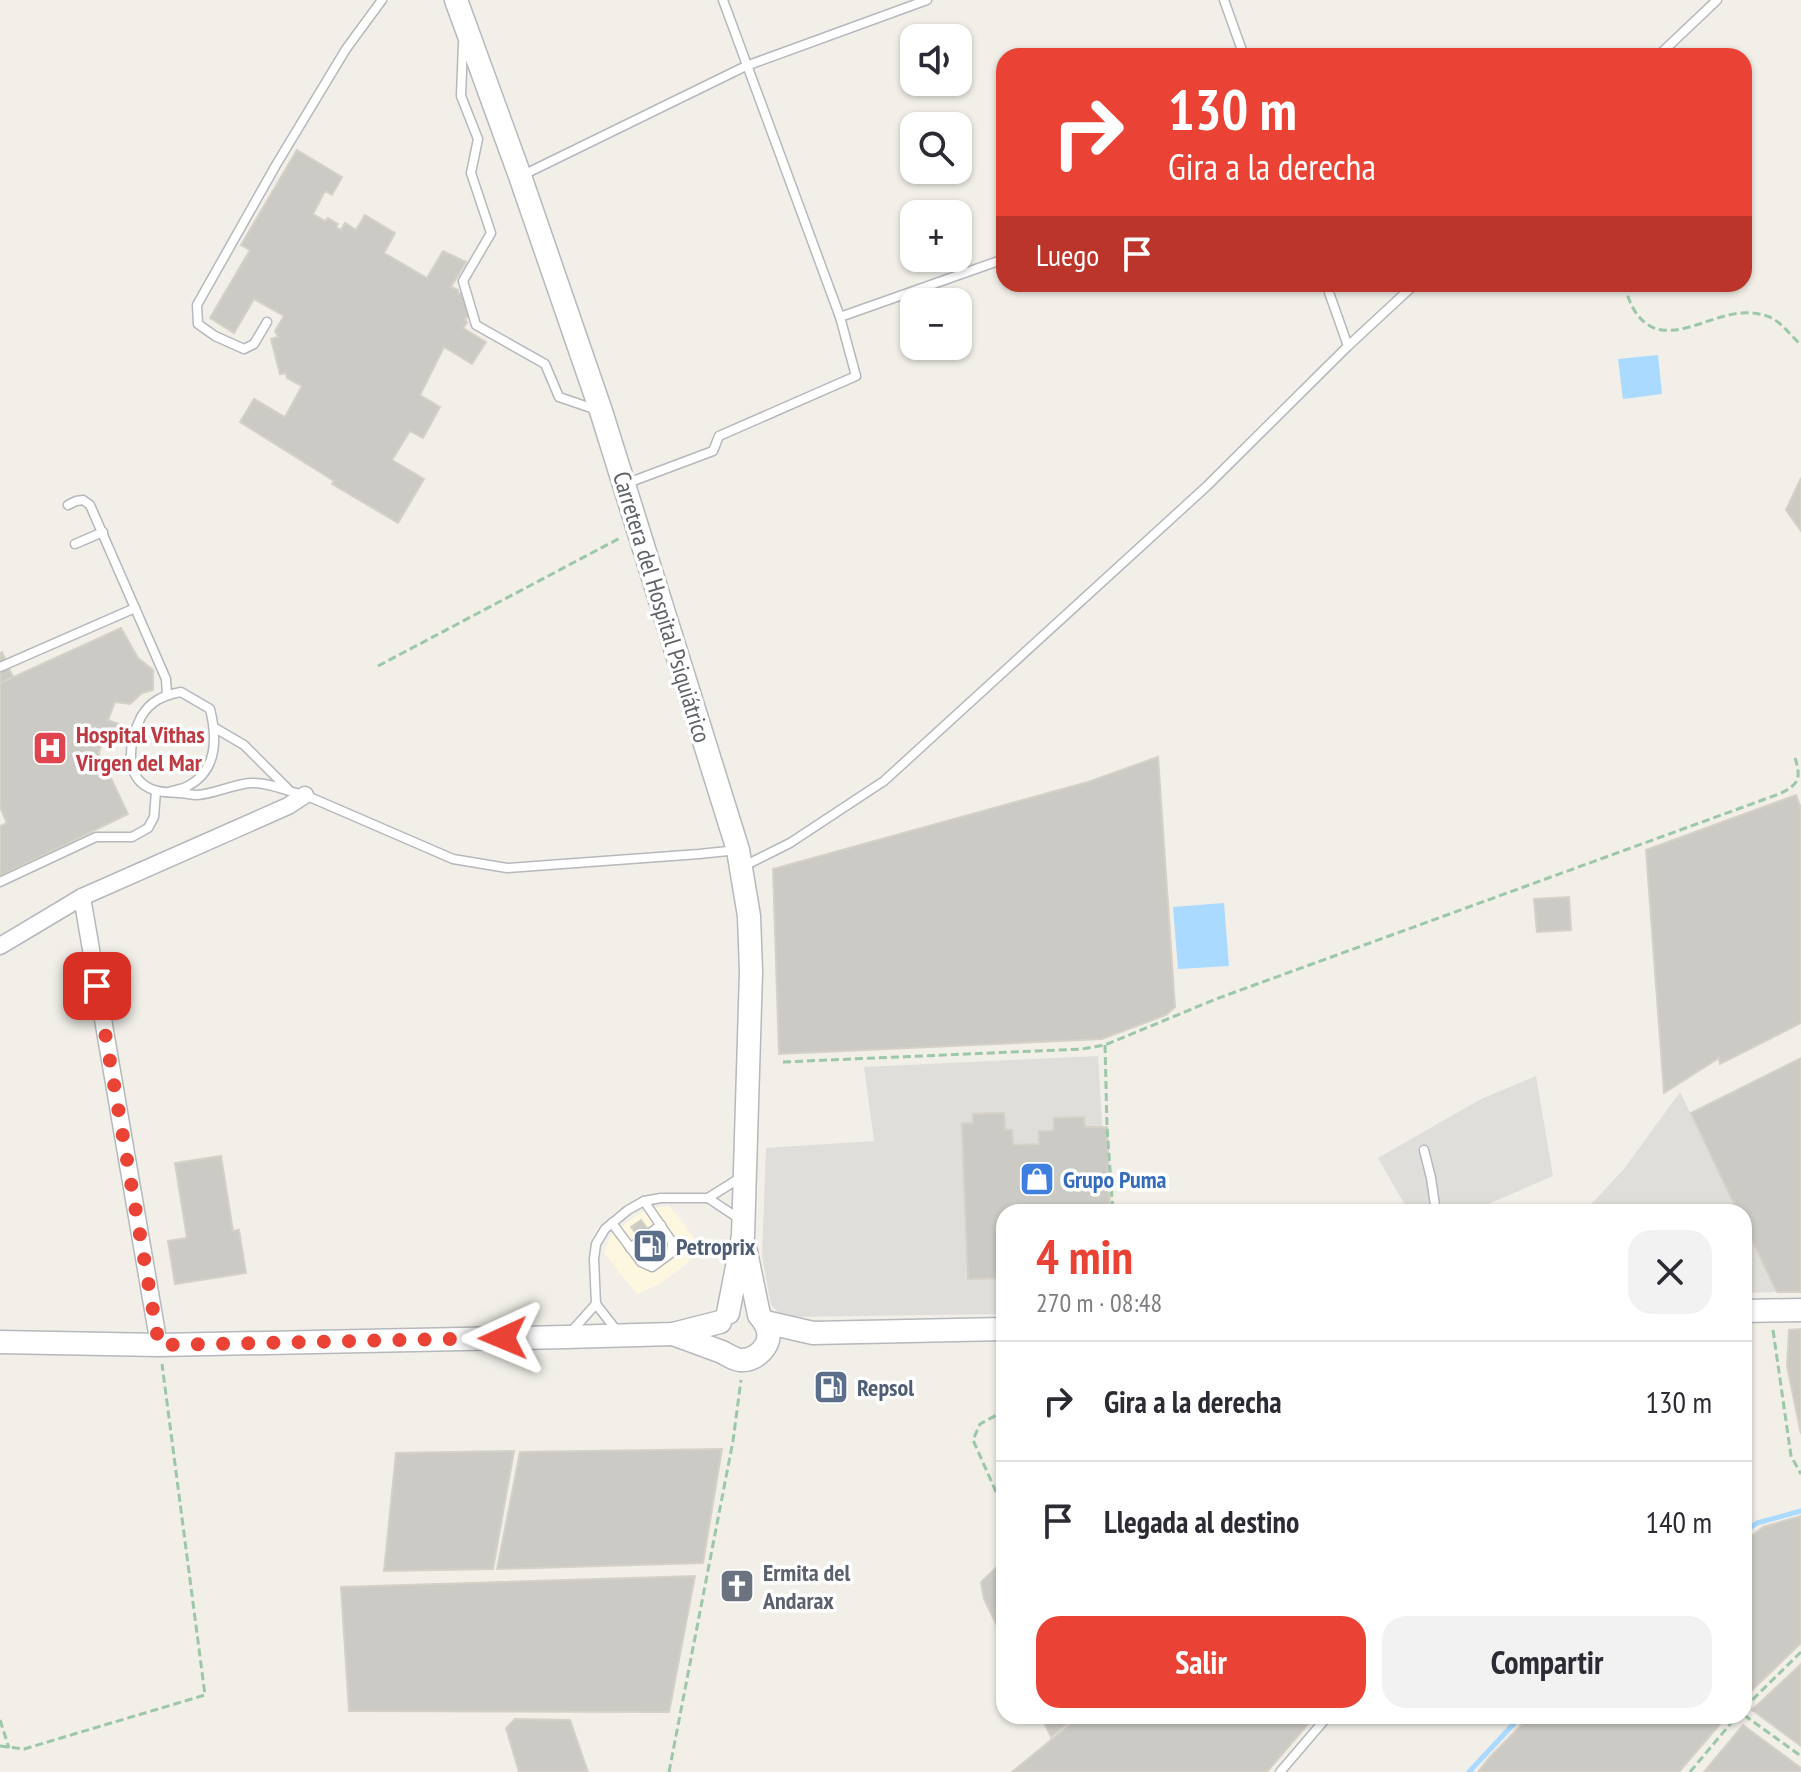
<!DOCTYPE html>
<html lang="es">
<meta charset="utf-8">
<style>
:root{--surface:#fff;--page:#f2f2f3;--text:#2b2b33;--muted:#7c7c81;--line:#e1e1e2;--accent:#ea4335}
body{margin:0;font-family:"PT Sans Narrow",sans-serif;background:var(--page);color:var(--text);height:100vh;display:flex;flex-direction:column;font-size:30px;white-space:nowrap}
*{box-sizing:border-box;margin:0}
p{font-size:26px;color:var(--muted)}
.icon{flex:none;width:44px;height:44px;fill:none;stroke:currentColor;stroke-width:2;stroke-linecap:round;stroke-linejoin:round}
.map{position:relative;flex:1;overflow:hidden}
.drawer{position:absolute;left:996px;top:1204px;width:756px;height:520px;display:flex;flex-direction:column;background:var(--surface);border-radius:24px;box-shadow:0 2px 6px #0004}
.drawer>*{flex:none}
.top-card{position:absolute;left:996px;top:48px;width:756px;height:244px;border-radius:24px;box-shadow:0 2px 6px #0004;background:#ea4335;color:#fff;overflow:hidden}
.buttons{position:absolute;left:900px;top:24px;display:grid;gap:16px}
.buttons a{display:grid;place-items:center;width:72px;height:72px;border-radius:16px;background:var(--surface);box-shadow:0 2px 6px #0004;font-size:40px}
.pin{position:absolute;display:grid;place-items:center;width:68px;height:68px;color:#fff;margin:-34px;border-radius:16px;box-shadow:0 4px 12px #0006}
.me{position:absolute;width:88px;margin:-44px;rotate:269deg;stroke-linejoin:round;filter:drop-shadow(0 0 6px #0008)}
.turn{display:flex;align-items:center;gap:28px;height:168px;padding:0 40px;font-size:36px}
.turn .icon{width:104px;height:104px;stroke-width:2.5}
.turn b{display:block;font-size:56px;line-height:68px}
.then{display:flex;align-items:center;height:76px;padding:0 40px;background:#0003;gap:16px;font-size:30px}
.round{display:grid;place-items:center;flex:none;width:84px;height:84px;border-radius:24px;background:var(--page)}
.head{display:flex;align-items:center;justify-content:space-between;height:136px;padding:0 40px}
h1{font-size:48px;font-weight:600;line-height:60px;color:var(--accent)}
.button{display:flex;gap:16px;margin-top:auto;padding:16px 40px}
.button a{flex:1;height:92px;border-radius:24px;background:var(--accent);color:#fff;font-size:32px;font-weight:600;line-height:92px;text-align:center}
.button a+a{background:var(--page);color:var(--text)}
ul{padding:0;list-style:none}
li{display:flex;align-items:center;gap:24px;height:120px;padding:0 40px;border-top:2px solid var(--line)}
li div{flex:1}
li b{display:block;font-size:30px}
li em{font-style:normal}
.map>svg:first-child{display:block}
</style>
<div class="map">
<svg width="1801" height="1772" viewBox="0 0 1801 1772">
<rect width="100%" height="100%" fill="#f1efe8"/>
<path fill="#fef7e0" d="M669,1206l13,15 13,19 -6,22 -28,21 -24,11 -33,-41 7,-19 35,-25z"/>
<g fill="#e0deda">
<path d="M1098,1056l10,156h-104v102l-221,3 -12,-12 -9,-49 4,-108 108,-7 -10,-74z"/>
<path d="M1536,1076l17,100 -83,36h-61l-31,-54 103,-59z"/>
<path d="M1680,1092l58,120h-154l40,-43z"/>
<path d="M1744,1224l33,68 -33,1z"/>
</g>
<g fill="#aadaff">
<path d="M1658,355l4,39 -39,5 -5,-40z"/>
<path d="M1224,903l5,63 -51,3 -5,-62z"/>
</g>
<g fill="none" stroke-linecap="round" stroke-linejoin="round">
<g stroke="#aadaff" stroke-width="5">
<path d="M1744,1532l13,-9 44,-12"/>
<path d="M1469,1772l52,-56"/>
</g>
</g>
<g fill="#cccac5" stroke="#d6d1c6" stroke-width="2">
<path d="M297,150l45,27 -10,18 -7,-4 -12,23 12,7 3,-3 10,6 -2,3 5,3 4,-7 11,7 9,-15 30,18 -11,20 43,25 16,-27 23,11 -15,25 7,3v4l7,-2 7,24 -7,2 2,5 -4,5 23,14 -14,22 -28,-17 -24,48 20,12 -17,31 -13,-7 -18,29 32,19 -26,44 -66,-39 2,-3 -94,-59 14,-23 31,18 17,-31 -15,-8 -1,-5 -6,1 -9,-35 7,-2 -3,-6 9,-15 -30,-17 -20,34 -24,-15 40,-68 -9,-5z"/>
<path d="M1801,478v53l-15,-21z"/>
<path d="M121,628l17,30 15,12v20l-11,3 -12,11 -15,-2 -7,18 19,7 -6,17 -18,-6 -4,15 29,61 -128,62v-50l7,-3 -7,-16v-124z"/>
<path d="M2,652l11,25 -13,6v-30z"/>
<path d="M1158,757l17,250 -9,8 -64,24 -323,15 -6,-185 315,-87z"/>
<path d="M1796,795l5,13v215l-81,41 -1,-6 -55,35 -18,-243z"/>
<path d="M1569,897l2,33 -34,2 -3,-33z"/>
<path d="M1801,1058v234h-24l-33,-68v-12h-6l-47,-99z"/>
<path d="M1004,1113l1,17h7l1,15 26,-1v-13h15v-13l30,-1 1,10h22l3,85h-106v66l-36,1 -6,-155 11,-1v-9z"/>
<path d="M221,1156l12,75 6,-1 7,43 -71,11 -7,-43 19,-3 -12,-75z"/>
<path d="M641,1220l21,28 -10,7 -21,-28z"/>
<path d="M1801,1329v105l-14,-68 2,-36z"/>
<path d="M722,1449l-19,114 -206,6 23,-117z"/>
<path d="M514,1451l-21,118 -109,2 12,-118z"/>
<path d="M1801,1516v127l-57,55v-156l19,-15z"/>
<path d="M1004,1560v80l-20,-41 -3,-17z"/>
<path d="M695,1576l-26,136 -320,-1 -8,-124z"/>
<path d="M1801,1664v82l-49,-36z"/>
<path d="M1041,1716h35l-25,21z"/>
<path d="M1080,1716h235l-48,56h-255z"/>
<path d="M1530,1716h197l-48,56h-201l11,-14z"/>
<path d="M515,1719l55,1 18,52h-69l-13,-44z"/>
<path d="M1743,1725l58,43v4h-97z"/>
</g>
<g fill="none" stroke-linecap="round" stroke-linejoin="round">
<g stroke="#b5b8bc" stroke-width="11">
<g id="service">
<path d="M1224,0l20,56"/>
<path d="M463,44l-2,52 17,43 -7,34 20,60 -28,48 13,44 69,39 14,33 38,13"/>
<path d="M1658,56l59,-56"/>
<path d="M521,176l225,-110 181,-66"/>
<path d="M1326,284l22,62"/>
<path d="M840,317l164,-58"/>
<path d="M267,322l-13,22 -10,5 -29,-13 -17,-12 -1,-19 79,-140 70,-116 36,-49"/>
<path d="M625,484l88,-33 6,-15 137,-60 -16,-59 -117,-317"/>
<path d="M68,505l8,-4 7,-1 7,5 76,174 1,16"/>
<path d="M75,544l28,-12"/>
<path d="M0,667l135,-59"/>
<path d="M215,728l29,17 44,44"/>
<path d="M169,792c6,-2 14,-3 19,-6 30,-16 29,-49 22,-77l-29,-17c-17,3 -31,9 -40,25 -12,24 -19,62 13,73 8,3 17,2 25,3 6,0 12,2 18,2 18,-1 36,-11 54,-12 19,-1 36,9 54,12l148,64 54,9 192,-14 39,-4"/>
<path d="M742,867l48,-24 94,-62 323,-295 141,-140 67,-62"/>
<path d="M0,882l96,-45h36l16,-9 6,-11 2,-26"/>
<path d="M1424,1150l7,28 5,34"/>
<path d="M708,1198l33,22"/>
<path d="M612,1223l29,39 11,5 19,-14 1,-11 -28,-41"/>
<path d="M630,1248l31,-23"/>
<path d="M617,1331l-21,-27 -2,-45 2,-15 9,-15 23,-19 16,-9 17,-3h47l32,-20"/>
<path d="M570,1333l26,-29"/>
<path d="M1280,1772l48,-56"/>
</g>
</g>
<g stroke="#b5b8bc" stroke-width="19">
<g id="minor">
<path d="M82,897l77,448"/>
<path d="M0,946l82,-49 206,-91 17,-11"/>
</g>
</g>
<g stroke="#b5b8bc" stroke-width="25">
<g id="tertiary">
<path d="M456,0l64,176 81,235 137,439 11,66 2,56 -8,264 -15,77"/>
<path d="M1744,1311l57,-1"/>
<path d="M765,1322l48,11 191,-4"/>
<path d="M673,1334c16,6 33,12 49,18 6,3 11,7 18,8 11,1 21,-6 26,-15 6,-11 0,-22 -7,-30l-14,-68"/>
<path d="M0,1342l159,3 407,-8 107,-3 47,-12"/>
</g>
</g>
<g stroke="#9cc7a9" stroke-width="3" stroke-dasharray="8 4" stroke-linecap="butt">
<path d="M1625,284c3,20 15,43 37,46 34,4 66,-27 105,-14 13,4 24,20 34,29"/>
<path d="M378,666l242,-128"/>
<path d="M1105,1045l2,82 6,85"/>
<path d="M783,1062l299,-13 23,-4 111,-46 563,-205c22,-10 22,-17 15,-40"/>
<path d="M1773,1330l18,126 10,18"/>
<path d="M1001,1503l-28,-63 7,-16 24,-13"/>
<path d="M1744,1708l57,-56"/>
<path d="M1744,1715l57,41"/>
<path d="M0,1720l9,28"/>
<path d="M0,1746l24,3 181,-54 -43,-331"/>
<path d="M669,1772l64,-331 8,-61"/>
<path d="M1690,1772l47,-56"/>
</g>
<use href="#service" stroke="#fff" stroke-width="8"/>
<use href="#minor" stroke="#fff" stroke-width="16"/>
<use href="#tertiary" stroke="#fff" stroke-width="22"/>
</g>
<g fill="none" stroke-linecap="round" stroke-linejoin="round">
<path stroke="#ea4335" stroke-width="14" stroke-dasharray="0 25.2" d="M97,986l62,359 344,-7"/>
</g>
<defs>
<g id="hospital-square" transform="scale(1.8)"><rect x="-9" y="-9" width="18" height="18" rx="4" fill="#e0444e" stroke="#fff"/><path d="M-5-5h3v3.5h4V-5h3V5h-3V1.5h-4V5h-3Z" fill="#fff"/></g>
<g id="shop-square" transform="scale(1.8)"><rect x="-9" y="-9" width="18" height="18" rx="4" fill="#3f7fe0" stroke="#fff"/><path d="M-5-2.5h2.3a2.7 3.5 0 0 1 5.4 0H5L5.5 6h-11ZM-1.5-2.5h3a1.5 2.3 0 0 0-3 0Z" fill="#fff"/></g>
<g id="fuel-square" transform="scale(1.8)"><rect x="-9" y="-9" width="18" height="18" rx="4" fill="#5c6f8a" stroke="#fff"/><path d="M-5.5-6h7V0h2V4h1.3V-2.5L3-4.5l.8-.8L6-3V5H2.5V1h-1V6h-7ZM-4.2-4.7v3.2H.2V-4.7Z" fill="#fff"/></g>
<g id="church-square" transform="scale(1.8)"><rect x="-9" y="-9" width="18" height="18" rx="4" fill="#6b7280" stroke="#fff"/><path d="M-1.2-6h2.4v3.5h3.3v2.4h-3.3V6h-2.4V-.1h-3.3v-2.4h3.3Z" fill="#fff"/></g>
</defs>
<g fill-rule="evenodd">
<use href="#hospital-square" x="50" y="748"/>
<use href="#shop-square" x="1037" y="1179"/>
<use href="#fuel-square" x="650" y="1246"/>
<use href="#fuel-square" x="831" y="1387"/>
<use href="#church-square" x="737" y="1586"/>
</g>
<g text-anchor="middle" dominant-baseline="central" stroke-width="7" stroke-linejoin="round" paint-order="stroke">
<g font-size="24" fill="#5f6368" stroke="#fff">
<text transform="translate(662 607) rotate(73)">Carretera del Hospital Psiquiátrico</text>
</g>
<g font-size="24" font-weight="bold" fill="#be3a42" stroke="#fff" text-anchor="start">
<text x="76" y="734">Hospital Vithas<tspan x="76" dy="28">Virgen del Mar</tspan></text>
</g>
<g font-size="24" font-weight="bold" fill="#366cbe" stroke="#fff" text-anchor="start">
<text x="1063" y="1179">Grupo Puma</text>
</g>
<g font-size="24" font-weight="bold" fill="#4e5e75" stroke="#fff" text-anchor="start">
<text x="676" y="1246">Petroprix</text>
<text x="857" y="1387">Repsol</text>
</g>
<g font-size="24" font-weight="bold" fill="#5b616d" stroke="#fff" text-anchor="start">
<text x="763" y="1572">Ermita del<tspan x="763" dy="28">Andarax</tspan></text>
</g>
</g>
</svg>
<div class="buttons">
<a><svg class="icon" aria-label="sound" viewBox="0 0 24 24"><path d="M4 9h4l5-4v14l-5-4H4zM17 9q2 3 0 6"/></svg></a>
<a><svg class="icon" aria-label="search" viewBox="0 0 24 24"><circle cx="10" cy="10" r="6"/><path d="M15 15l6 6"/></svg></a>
<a>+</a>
<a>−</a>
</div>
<div class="pin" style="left:97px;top:986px;background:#d93025"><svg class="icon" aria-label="arrive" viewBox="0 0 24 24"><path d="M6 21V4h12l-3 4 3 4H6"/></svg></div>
<svg class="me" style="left:503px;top:1338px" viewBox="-20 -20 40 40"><path d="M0-17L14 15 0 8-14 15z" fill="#ea4335" stroke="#fff" stroke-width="4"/></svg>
<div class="top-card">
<div class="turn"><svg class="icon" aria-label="right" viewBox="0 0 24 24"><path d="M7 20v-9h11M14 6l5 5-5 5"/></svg><div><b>130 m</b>Gira a la derecha</div></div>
<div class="then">Luego<svg class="icon" aria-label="arrive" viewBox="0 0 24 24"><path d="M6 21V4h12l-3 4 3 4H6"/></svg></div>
</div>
<section class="drawer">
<div class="head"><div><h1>4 min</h1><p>270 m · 08:48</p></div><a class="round"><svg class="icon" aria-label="close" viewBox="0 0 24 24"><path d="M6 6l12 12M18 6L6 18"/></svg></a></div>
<ul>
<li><svg class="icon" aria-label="right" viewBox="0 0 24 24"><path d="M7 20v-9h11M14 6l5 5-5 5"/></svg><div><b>Gira a la derecha</b></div><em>130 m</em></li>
<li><svg class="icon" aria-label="arrive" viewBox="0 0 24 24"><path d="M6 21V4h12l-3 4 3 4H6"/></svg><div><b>Llegada al destino</b></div><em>140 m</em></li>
</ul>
<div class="button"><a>Salir</a><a>Compartir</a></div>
</section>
</div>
